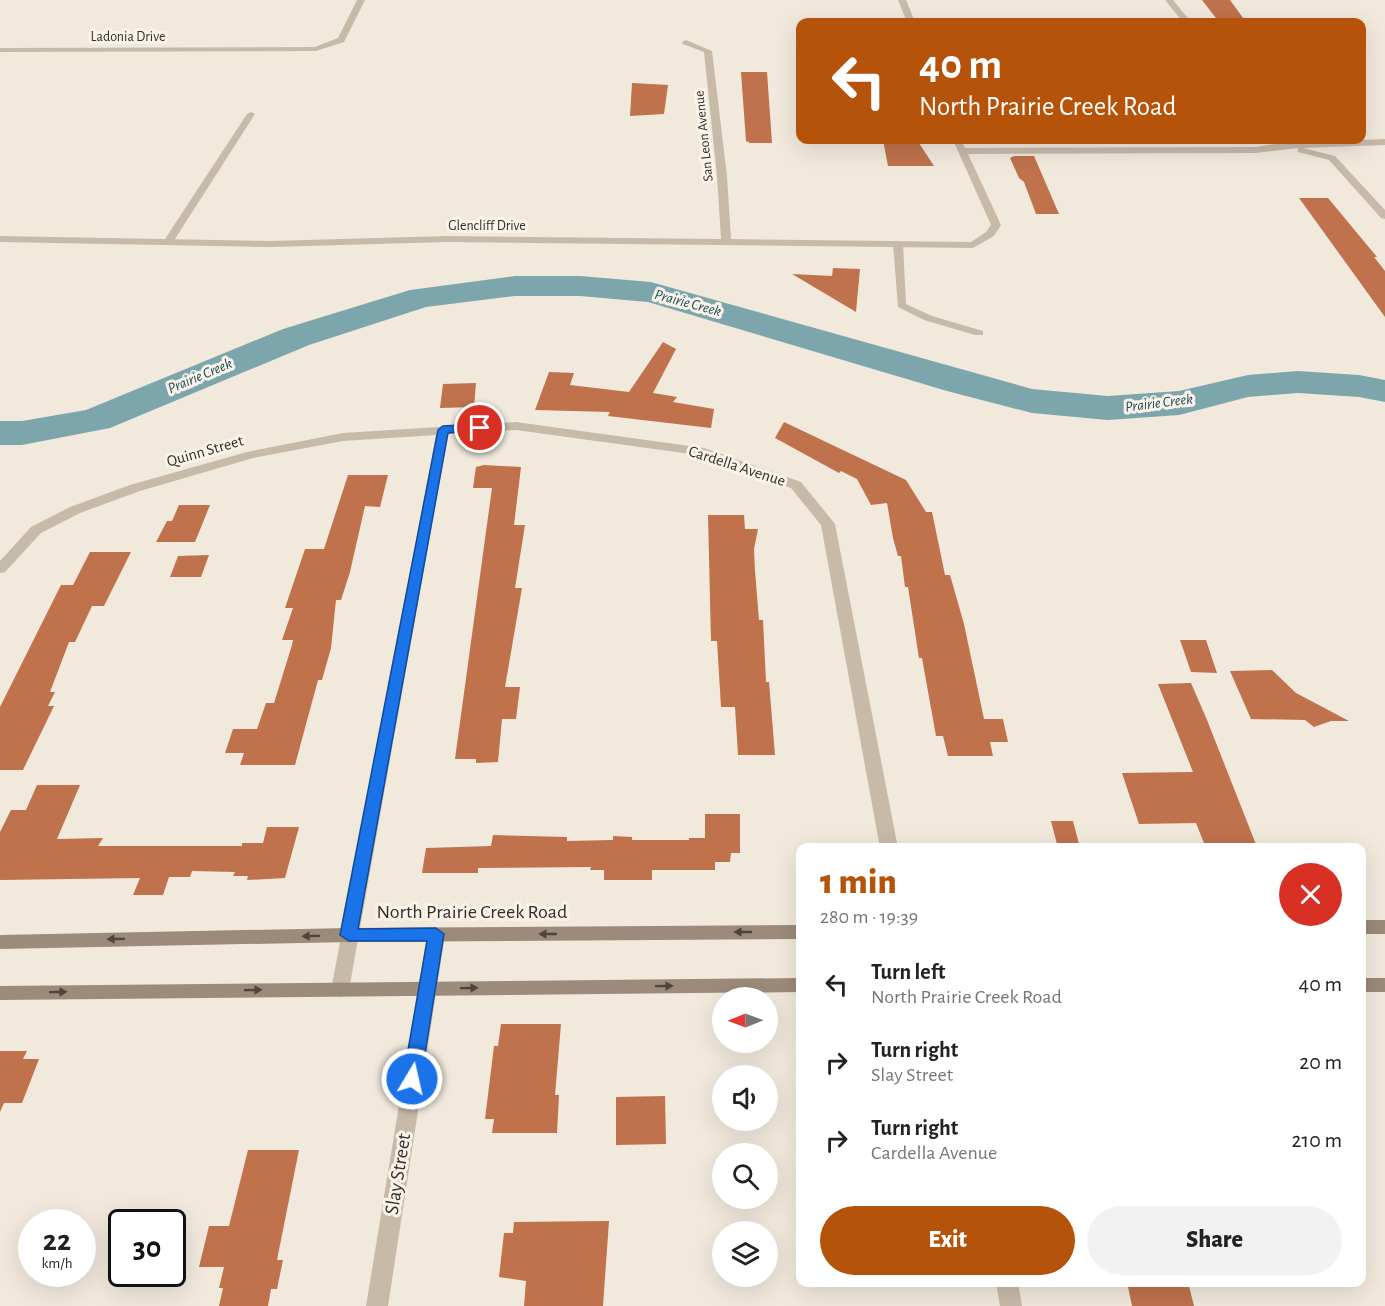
<!DOCTYPE html>
<meta charset="utf-8">
<style>
:root{--surface:#fff;--page:#f2f2f2;--text:#222;--muted:#767676;--accent:#b45309}
body{margin:0;font-family:"Alegreya Sans",sans-serif;background:var(--page);color:var(--text);height:100vh;display:flex;flex-direction:column;font-size:22px;white-space:nowrap}
*{box-sizing:border-box;margin:0}
p{font-size:20px;color:var(--muted)}
.icon{flex:none;width:33px;height:33px;fill:none;stroke:currentColor;stroke-width:2;stroke-linecap:round;stroke-linejoin:round}
.map{position:relative;flex:1;overflow:hidden}
.side{position:absolute;left:796px;top:843px;width:570px;height:444px;display:flex;flex-direction:column;background:var(--surface);border-radius:12px;box-shadow:0 6px 24px #0002}
.side>*{flex:none}
.top-card{position:absolute;left:796px;top:18px;width:570px;height:126px;border-radius:12px;box-shadow:0 6px 24px #0002;background:#b45309;color:#fff;overflow:hidden}
.needle{width:39px;rotate:269deg}
.buttons{position:absolute;left:712px;top:987px;display:grid;gap:12px}
.buttons a{display:grid;place-items:center;width:66px;height:66px;border-radius:50%;background:var(--surface);box-shadow:0 6px 24px #0002;font-size:30px}
.speed{position:absolute;left:18px;top:1209px;display:flex;gap:12px;font-size:30px;font-weight:700;text-align:center}
.speed>*{display:grid;place-content:center;width:78px;height:78px;border-radius:50%;background:var(--surface);box-shadow:0 6px 24px #0002;line-height:1}
.speed small{font-size:15px;font-weight:400}
.speed .limit{border:3px solid #111;border-radius:9px;background:#fff;color:#111}
.pin{position:absolute;display:grid;place-items:center;width:51px;height:51px;color:#fff;margin:-26px;border:3px solid #fff;border-radius:50%;box-shadow:0 2px 6px #0007}
.me{position:absolute;width:66px;margin:-33px;rotate:9deg;stroke-linejoin:round;filter:drop-shadow(0 0 4px #0008)}
.turn{display:flex;align-items:center;gap:21px;height:126px;padding:0 24px;font-size:27px}
.turn .icon{width:78px;height:78px;stroke-width:2.5}
.turn b{display:block;font-size:42px;line-height:51px}
.round{display:grid;place-items:center;flex:none;width:63px;height:63px;border-radius:32px;background:var(--page)}
.overview{display:flex;align-items:center;justify-content:space-between;height:102px;padding:0 24px}
h1{font-size:36px;font-weight:800;line-height:45px;color:var(--accent)}
.primary-button{display:flex;gap:12px;margin-top:auto;padding:12px 24px}
.primary-button a{flex:1;height:69px;border-radius:36px;background:var(--accent);color:#fff;font-size:24px;font-weight:800;line-height:69px;text-align:center}
.primary-button a+a{background:var(--page);color:var(--text)}
ul{padding:0;list-style:none}
li{display:flex;align-items:center;gap:18px;height:78px;padding:0 24px}
li div{flex:1}
li b{display:block;font-size:22px}
li em{font-style:normal}
.map>svg:first-child{display:block}
</style>
<div class="map">
<svg width="1385" height="1306" viewBox="0 0 1385 1306">
<rect width="100%" height="100%" fill="#f1e9dc"/>
<g fill="none" stroke-linecap="round" stroke-linejoin="round">
<path fill="#7da6ac" fill-rule="evenodd" d="M515,276h65l71,6 381,107 76,7 71,-5 69,-16 50,-4 61,4 26,5v22l-26,-5 -61,-4 -50,4 -69,18 -71,5 -76,-7 -85,-22 -299,-89 -68,-6h-65l-89,11 -117,38 -199,83 -88,17h-22v-24h22l64,-11 197,-81 127,-39z"/>
</g>
<g fill="#bf724c">
<path d="M1202,0h28l16,22h-27z"/>
<path d="M741,72h26l5,71h-22l-4,-2z"/>
<path d="M632,83l36,2 -4,29 -34,2z"/>
<path d="M883,140h34l17,26h-46z"/>
<path d="M1014,156h20l25,58h-23l-12,-32 -5,-4 -9,-20z"/>
<path d="M1299,198h29l49,59h-3l11,14v46z"/>
<path d="M833,268l27,1 -4,43 -64,-38 40,2z"/>
<path d="M663,342l13,7 -23,44 24,4 -4,5 41,7 -3,19 -103,-12 2,-4 -75,-2 14,-38 25,1 -4,12 59,7z"/>
<path d="M476,383l-2,24 -34,1 3,-24z"/>
<path d="M784,422l122,58 20,32h6l13,63h5l14,49 20,95h19l5,23h-18l3,14h-45l-5,-20h-7l-14,-78h-3l-11,-71h-3l-4,-31h-3l-5,-18 -6,-35 -16,2 -14,-26 -16,-8 -2,2 -64,-35z"/>
<path d="M484,465l37,2 -7,58h11l-10,63h7l-17,99h15l-4,32h-14l-4,43 -22,1v-4h-21l37,-271h-19l3,-21z"/>
<path d="M348,475h40l-8,32 -15,-1 -15,66 -9,28h-5l-5,48 -9,32h-4l-23,85h-55l4,-12h-19l8,-24h24l9,-26h8l18,-58 1,-5h-11l11,-32h-8l20,-59h19z"/>
<path d="M179,505h31l-15,37h-39l11,-21h5z"/>
<path d="M708,515h36l1,14h13l-4,20 1,22 4,49h4l3,62h3l6,73h-37l-3,-48h-14l-4,-66h-6z"/>
<path d="M90,552h41l-27,54h-12l-17,36h-6l-19,50h5l-7,14h6l-31,64h-23v-63l61,-122h12z"/>
<path d="M209,555l-8,22h-31l8,-21z"/>
<path d="M1180,640h26l11,33 -26,-1z"/>
<path d="M1272,670l24,23 53,28h-18l-17,6 -9,-7 -54,-1 -21,-48z"/>
<path d="M1191,683l16,37 50,127 -51,1 -10,-25 -57,1 -17,-51 71,-1 -35,-88z"/>
<path d="M37,785h43l-23,54 46,-1 -5,8h144v-3h21l4,-16h32l-14,51 -38,2 1,-4h-15l2,-4 -43,-1 -2,6h-21l-6,18h-30l7,-17 -140,2v-48l11,-22h15z"/>
<path d="M705,814h35v39h-9l-1,9h-15v8h-63v10h-48v-10h-14l1,-3 -113,1v5h-56l4,-25 65,-2 2,-11 74,2v4l46,-1v-4l19,1v3h57v-2h16z"/>
<path d="M1051,821h22l7,27h-22z"/>
<path d="M501,1024h60l-6,71h4l-2,38h-65l2,-14h-9l9,-73h4z"/>
<path d="M0,1051h27l-4,8h16l-17,44h-18l-4,9z"/>
<path d="M665,1096l1,48 -50,1v-48z"/>
<path d="M248,1150h51l-22,110h6l-6,29h-6l-3,17h-49l4,-18h-4l5,-21h-25l10,-41h20z"/>
<path d="M609,1221l-6,85h-79l2,-25 -27,-4 5,-44h9l1,-11z"/>
<path d="M1127,1282h61l6,24h-62z"/>
</g>
<g fill="none" stroke-linecap="round" stroke-linejoin="round">
<g fill="#c8baa9" fill-rule="evenodd">
<path d="M251,112l4,2 -82,128 -8,2 -2,-2 84,-128z"/>
<path d="M898,241l5,3 3,60 26,12 51,15v4h-8l-51,-15 -26,-13 -5,-63z"/>
</g>
<g fill="#c8baa9" fill-rule="evenodd">
<path d="M357,0h8l-21,42 -28,9 -316,1v-4l315,-1 23,-9z"/>
<path d="M898,0h8l9,22h-8z"/>
<path d="M1165,0h8l18,22h-8z"/>
<path d="M686,40l26,11 15,125 4,63 240,3 15,-10 5,-7 -38,-85h8l4,8 291,-1 24,-4 105,-4v6l-82,3 32,8 50,54v9l-4,-1 -52,-58 -31,-8v-4l-42,5 -288,1 33,71 -7,11 -21,12 -526,-6 -176,5 -271,-5v-6l271,5 176,-5 274,3 -4,-63 -13,-124 -21,-8 -1,-2z"/>
<path d="M516,422l188,26 97,34 34,42 63,324h-18l-59,-323 -30,-37 -93,-33 -182,-25 -68,4 -99,556 -2,5 -7,2 -7,-2 -2,-5 105,-555 -93,6 -90,17 -113,33 -60,22 -39,20 -36,39 -5,1v-12l31,-34 39,-20 60,-22 117,-33 96,-19z"/>
<path d="M436,928l6,2 3,5 -57,371h-22l61,-371 3,-5z"/>
<path d="M996,1282h22l4,24h-22z"/>
</g>
<g fill="#9c8a7a" fill-rule="evenodd">
<rect x="1362" y="920" width="23" height="14"/>
<path d="M801,925v14l-452,3 -349,7v-14l349,-7z"/>
<path d="M801,978v14l-801,8v-14z"/>
<rect x="1362" y="978" width="23" height="14"/>
</g>
</g>
<defs><path id="oneway-solid" d="M-6-.8H1V-3.2L6.5 0L1 3.2V.8H-6Z" transform="scale(1.5)"/></defs>
<g fill="#50453c">
<use href="#oneway-solid" transform="translate(743 932) rotate(180)"/>
<use href="#oneway-solid" transform="translate(548 934) rotate(180)"/>
<use href="#oneway-solid" transform="translate(311 936) rotate(179)"/>
<use href="#oneway-solid" transform="translate(116 939) rotate(179)"/>
<use href="#oneway-solid" transform="translate(664 986) rotate(-1)"/>
<use href="#oneway-solid" transform="translate(469 988) rotate(-1)"/>
<use href="#oneway-solid" transform="translate(253 990) rotate(-1)"/>
<use href="#oneway-solid" transform="translate(58 992) rotate(-1)"/>
</g>
<path fill="#1a73e8" stroke="#114b97" stroke-width="1.5" d="M480,424l4,1v5l-36,3 -90,496 78,-1 8,6 -23,145 -3,6 -6,2 -6,-2 -3,-6 24,-138h-78l-9,-6 98,-505 5,-4z"/>
<g text-anchor="middle" dominant-baseline="central" stroke-width="6" stroke-linejoin="round" paint-order="stroke">
<g font-size="14" fill="#362e28" stroke="#f9f3e9">
<text x="128" y="37">Ladonia Drive</text>
<text transform="translate(704 136) rotate(-96)">San Leon Avenue</text>
<text x="487" y="226">Glencliff Drive</text>
</g>
<g font-size="15" font-style="italic" fill="#204d55" stroke="#f9f3e9">
<text transform="translate(688 303) rotate(15)">Prairie Creek</text>
<text transform="translate(200 376) rotate(-23)">Prairie Creek</text>
<text transform="translate(1159 403) rotate(-7)">Prairie Creek</text>
</g>
<g font-size="16" fill="#362e28" stroke="#f9f3e9">
<text transform="translate(205 451) rotate(-16)">Quinn Street</text>
<text transform="translate(737 466) rotate(18)">Cardella Avenue</text>
</g>
<g font-size="20" fill="#362e28" stroke="#f9f3e9">
<text x="472" y="912">North Prairie Creek Road</text>
<text transform="translate(398 1174) rotate(-81)">Slay Street</text>
</g>
</g>
</svg>
<div class="buttons">
<a><svg class="needle" viewBox="-14 -14 28 28"><path d="M0-13l5 13h-10z" fill="#e53935"/><path d="M0 13l5-13h-10z" fill="#767676"/></svg></a>
<a><svg class="icon" aria-label="sound" viewBox="0 0 24 24"><path d="M4 9h4l5-4v14l-5-4H4zM17 9q2 3 0 6"/></svg></a>
<a><svg class="icon" aria-label="search" viewBox="0 0 24 24"><circle cx="10" cy="10" r="6"/><path d="M15 15l6 6"/></svg></a>
<a><svg class="icon" aria-label="layers" viewBox="0 0 24 24"><path d="M12 4l9 5-9 5-9-5zM3 14l9 5 9-5"/></svg></a>
</div>
<div class="speed"><div>22<small>km/h</small></div><div class="limit">30</div></div>
<div class="pin" style="left:480px;top:428px;background:#d93025"><svg class="icon" aria-label="arrive" viewBox="0 0 24 24"><path d="M6 21V4h12l-3 4 3 4H6"/></svg></div>
<svg class="me" style="left:412px;top:1079px" viewBox="-20 -20 40 40"><circle r="17" fill="#1a73e8" stroke="#fff" stroke-width="3"/><path d="M0-11L8 9 0 5-8 9z" fill="#fff"/></svg>
<div class="top-card">
<div class="turn"><svg class="icon" aria-label="left" viewBox="0 0 24 24"><path d="M17 20v-9H6M10 6l-5 5 5 5"/></svg><div><b>40 m</b>North Prairie Creek Road</div></div>
</div>
<section class="side">
<div class="overview"><div><h1>1 min</h1><p>280 m · 19:39</p></div><a class="round" style="background:#d93025;color:#fff"><svg class="icon" aria-label="close" viewBox="0 0 24 24"><path d="M6 6l12 12M18 6L6 18"/></svg></a></div>
<ul>
<li><svg class="icon" aria-label="left" viewBox="0 0 24 24"><path d="M17 20v-9H6M10 6l-5 5 5 5"/></svg><div><b>Turn left</b><p>North Prairie Creek Road</p></div><em>40 m</em></li>
<li><svg class="icon" aria-label="right" viewBox="0 0 24 24"><path d="M7 20v-9h11M14 6l5 5-5 5"/></svg><div><b>Turn right</b><p>Slay Street</p></div><em>20 m</em></li>
<li><svg class="icon" aria-label="right" viewBox="0 0 24 24"><path d="M7 20v-9h11M14 6l5 5-5 5"/></svg><div><b>Turn right</b><p>Cardella Avenue</p></div><em>210 m</em></li>
</ul>
<div class="primary-button"><a>Exit</a><a>Share</a></div>
</section>
</div>
